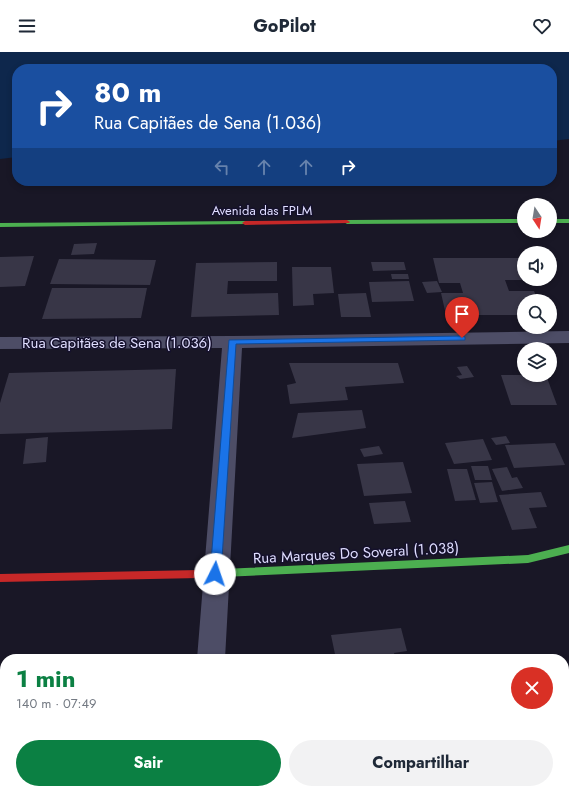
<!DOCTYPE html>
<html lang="pt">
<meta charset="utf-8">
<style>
:root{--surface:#fff;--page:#f2f2f3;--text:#1f2937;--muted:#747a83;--accent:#0b8043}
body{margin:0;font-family:Jost,sans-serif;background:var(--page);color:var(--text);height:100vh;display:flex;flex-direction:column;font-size:15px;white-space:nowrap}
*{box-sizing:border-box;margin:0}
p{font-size:13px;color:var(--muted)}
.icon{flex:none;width:22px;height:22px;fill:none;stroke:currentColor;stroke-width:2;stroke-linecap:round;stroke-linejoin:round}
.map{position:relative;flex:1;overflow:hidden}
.panel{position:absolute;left:0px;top:602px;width:569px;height:140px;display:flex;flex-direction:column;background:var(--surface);border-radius:16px 16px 0 0;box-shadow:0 2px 6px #0003}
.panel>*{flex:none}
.banner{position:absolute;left:12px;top:12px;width:545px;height:122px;border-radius:16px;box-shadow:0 2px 6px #0003;background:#1a4fa0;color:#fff;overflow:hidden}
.needle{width:26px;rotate:168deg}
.buttons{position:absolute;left:517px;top:146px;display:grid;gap:8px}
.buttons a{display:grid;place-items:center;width:40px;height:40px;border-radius:50%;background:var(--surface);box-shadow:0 2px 6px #0003;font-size:20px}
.pin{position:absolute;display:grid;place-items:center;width:34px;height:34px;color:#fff;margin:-41px -17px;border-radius:50% 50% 50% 0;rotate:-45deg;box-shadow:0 0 4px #0007}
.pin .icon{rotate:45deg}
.me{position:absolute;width:44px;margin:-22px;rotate:4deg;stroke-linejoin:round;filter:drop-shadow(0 0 3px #0008)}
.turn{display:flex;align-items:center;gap:14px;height:84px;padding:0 16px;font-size:18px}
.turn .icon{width:52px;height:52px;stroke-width:2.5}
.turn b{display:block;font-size:28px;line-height:34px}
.lanes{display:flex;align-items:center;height:38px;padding:0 16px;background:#0003;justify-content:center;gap:20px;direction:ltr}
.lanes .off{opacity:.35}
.round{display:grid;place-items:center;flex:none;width:42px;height:42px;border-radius:21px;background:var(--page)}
.head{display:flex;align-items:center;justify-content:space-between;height:68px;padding:0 16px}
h1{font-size:24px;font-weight:700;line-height:30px;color:var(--accent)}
.cta{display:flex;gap:8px;margin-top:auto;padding:8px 16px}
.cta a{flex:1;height:46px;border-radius:24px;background:var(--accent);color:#fff;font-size:16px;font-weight:700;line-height:46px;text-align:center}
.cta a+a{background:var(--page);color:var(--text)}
header{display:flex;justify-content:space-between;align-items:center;height:52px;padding:0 16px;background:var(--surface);font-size:18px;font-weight:700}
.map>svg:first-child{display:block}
</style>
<header><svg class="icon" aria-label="menu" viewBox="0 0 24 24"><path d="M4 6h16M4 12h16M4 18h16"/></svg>GoPilot<svg class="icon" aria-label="heart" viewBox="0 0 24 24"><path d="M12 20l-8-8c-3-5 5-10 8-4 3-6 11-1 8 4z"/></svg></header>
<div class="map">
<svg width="569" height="742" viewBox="0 0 569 742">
<rect width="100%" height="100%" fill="#191726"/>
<path fill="#0e274c" d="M0,0h569v87l-17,2v-72h-535v88l-17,2z"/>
<g fill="#383647">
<path d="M97,191l-3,11 -23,1 3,-11z"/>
<path d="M34,204l-9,30 -25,1v-30z"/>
<path d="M433,206h89l2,5v17h-19l4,11h25l4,10h-14v14h-78l-5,-22h22l-3,-10h-21z"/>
<path d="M59,207l97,1 -6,25 -100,-1z"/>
<path d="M277,210v19h-49l-1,13 51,-1 1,22 -88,2 5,-54z"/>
<path d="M371,210h33l2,8 -33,1z"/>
<path d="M292,215h39l3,26 -21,1 1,11 -21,1z"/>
<path d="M391,222h17l1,5h-17z"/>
<path d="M409,229l5,20 -42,1 -3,-20z"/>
<path d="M437,229l5,11 -15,1 -5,-11z"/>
<path d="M52,236h95l-6,30 -99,1z"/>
<path d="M366,241l5,24h-30l-3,-23z"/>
<path d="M289,311h109l6,20 -59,4 3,13 -58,4 -3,-19 9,-2z"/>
<path d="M467,314l7,11 -14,2 -4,-3 6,-1 -5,-8z"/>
<path d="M176,317l-4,60 -172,5v-31l9,-30z"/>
<path d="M501,323h45l11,30h-46z"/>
<path d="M362,358l4,18 -74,10 6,-25z"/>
<path d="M506,384l4,7 -14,2 -5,-7z"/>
<path d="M48,385l-2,25 -23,2 3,-25z"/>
<path d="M483,387l9,21 -38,4 -9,-21z"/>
<path d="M555,391l10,22 -51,3 -9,-23z"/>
<path d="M379,394l4,8 -19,3 -4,-8z"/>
<path d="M403,410l9,31 -48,3 -7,-32z"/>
<path d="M471,414h17l4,14h-17z"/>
<path d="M507,415l5,11 5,-1 6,11 -21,3 -10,-22z"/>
<path d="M447,417h20l9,31 -21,1z"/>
<path d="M492,430l6,20 -18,1 -6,-20z"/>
<path d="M541,440l6,15 -18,1 8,20 -25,2 -13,-35z"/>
<path d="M405,449l6,21 -37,2 -5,-21z"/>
<path d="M401,576l6,23 -13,2 2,6h-60l-5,-24z"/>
<path d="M550,603l1,4h-35v-1z"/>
<rect x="0" y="634" width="5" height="46"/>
<path d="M4,684l1,31h-5v-8z"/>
<path d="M564,706h5v36h-14l-2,-5h11z"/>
<path d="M0,720h5v17h9v2l106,-1 -1,4h-119z"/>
<path d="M141,737h19l1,5h-34v-2z"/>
<path d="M405,737h33l2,5h-34z"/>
<path d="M443,737h29l2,5h-30z"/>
<path d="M482,737h57l2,5h-58z"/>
</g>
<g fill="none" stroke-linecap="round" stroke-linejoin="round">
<g fill="#4d4d66" fill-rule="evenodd">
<path d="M569,279v12l-327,5 -17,311h-28l25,-311 -222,1v-12l232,-1z"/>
<rect x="187" y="737" width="32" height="5"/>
</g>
<g fill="#4caf50" fill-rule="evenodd">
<path d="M524,167v4l-177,1 -3,-2 3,-2z"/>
<rect x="550" y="167" width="19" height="4"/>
<path d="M245,169l3,2 -1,1 -247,3v-4z"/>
<path d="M569,493v8l-41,10 -328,15 -4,-1 -1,-3 1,-3 4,-1 328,-15z"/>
</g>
<g fill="#c62828" fill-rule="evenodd">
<path d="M347,168l3,2 -1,1 -104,2 -3,-2 3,-2z"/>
<path d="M200,518l4,1 1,3 -1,3 -4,1 -200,4v-8z"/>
</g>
</g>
<path fill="#1a73e8" stroke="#114b97" d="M462,284l3,1v3l-229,4 -15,230 -2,3h-7l-2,-3 19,-234z"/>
<g text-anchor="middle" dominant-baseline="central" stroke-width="3" stroke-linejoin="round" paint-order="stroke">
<g font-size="13" fill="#dfddff" stroke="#15112c">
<text x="262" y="158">Avenida das FPLM</text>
</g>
<g font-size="15" fill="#dfddff" stroke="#15112c">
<text x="117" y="291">Rua Capitães de Sena (1.036)</text>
<text transform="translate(356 501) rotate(-3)">Rua Marques Do Soveral (1.038)</text>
</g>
</g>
</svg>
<div class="buttons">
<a><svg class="needle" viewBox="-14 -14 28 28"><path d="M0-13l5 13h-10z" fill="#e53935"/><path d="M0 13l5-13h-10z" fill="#747a83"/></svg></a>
<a><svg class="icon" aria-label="sound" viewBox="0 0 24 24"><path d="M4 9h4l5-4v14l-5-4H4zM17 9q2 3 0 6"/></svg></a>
<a><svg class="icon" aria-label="search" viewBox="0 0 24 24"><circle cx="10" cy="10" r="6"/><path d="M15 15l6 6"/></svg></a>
<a><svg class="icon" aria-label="layers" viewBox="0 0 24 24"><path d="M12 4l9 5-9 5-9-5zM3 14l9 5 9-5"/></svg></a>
</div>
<div class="pin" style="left:462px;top:286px;background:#d93025"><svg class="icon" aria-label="arrive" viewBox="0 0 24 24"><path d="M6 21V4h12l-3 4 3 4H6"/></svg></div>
<svg class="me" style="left:215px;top:522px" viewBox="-20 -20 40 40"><circle r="19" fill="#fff"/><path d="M0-13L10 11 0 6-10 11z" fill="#1a73e8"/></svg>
<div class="banner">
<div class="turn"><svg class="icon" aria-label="right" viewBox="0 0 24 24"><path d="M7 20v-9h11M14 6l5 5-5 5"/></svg><div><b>80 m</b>Rua Capitães de Sena (1.036)</div></div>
<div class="lanes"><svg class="icon off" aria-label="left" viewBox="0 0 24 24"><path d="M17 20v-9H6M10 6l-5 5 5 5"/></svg><svg class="icon off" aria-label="ahead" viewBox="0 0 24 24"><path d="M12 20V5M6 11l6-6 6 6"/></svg><svg class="icon off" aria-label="ahead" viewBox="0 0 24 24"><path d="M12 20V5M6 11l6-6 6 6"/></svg><svg class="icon" aria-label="right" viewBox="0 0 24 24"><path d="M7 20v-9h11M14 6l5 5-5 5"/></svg></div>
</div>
<section class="panel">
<div class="head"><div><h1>1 min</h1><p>140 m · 07:49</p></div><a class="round" style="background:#d93025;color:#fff"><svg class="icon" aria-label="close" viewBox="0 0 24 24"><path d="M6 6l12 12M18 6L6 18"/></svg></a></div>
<div class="cta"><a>Sair</a><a>Compartilhar</a></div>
</section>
</div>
